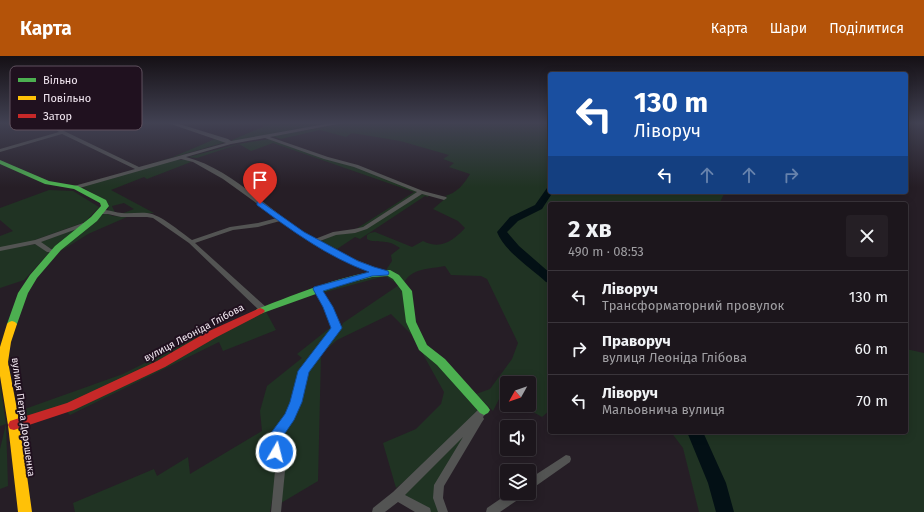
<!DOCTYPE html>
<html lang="uk">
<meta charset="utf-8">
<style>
:root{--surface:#1c161c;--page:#251f25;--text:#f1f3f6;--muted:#a09fa3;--line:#3a353b;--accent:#b45309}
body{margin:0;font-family:"Fira Sans",sans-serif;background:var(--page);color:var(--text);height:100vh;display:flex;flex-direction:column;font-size:15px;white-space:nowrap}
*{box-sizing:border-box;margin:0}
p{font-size:13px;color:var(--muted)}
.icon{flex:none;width:22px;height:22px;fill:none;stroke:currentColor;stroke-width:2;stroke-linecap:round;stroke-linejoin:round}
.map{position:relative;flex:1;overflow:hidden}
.details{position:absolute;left:548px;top:146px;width:360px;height:232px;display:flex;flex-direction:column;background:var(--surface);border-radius:4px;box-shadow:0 2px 10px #0003,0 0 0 1px var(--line)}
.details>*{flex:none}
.banner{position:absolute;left:548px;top:16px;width:360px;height:122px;border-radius:4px;box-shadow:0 2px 10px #0003,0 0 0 1px var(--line);background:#1a4fa0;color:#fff;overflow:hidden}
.needle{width:26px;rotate:230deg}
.fabs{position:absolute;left:500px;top:320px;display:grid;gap:8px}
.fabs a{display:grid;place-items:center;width:36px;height:36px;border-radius:4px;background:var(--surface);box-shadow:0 2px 10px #0003,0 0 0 1px var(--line);font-size:20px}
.pin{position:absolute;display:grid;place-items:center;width:34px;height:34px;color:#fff;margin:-41px -17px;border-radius:50% 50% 50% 0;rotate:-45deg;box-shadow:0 0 4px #0007}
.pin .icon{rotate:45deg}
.me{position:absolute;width:44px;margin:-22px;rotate:8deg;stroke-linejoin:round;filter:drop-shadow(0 0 3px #0008)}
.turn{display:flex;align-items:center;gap:14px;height:84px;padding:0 20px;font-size:18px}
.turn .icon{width:52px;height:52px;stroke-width:2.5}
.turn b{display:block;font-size:28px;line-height:34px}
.lanes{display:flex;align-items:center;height:38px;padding:0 20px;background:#0003;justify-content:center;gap:20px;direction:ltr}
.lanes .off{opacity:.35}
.round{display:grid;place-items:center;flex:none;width:42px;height:42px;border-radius:4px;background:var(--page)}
.headline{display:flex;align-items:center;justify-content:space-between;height:68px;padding:0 20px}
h1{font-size:24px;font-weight:700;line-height:30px}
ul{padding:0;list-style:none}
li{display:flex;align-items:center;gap:12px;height:52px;padding:0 20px;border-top:1px solid var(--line)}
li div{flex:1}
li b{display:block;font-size:15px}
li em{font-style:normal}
header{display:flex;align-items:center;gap:24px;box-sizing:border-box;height:56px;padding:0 20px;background:var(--accent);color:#fff}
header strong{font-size:19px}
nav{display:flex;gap:22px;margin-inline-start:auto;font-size:14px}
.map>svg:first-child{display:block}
</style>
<header>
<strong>Карта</strong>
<nav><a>Карта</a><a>Шари</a><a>Поділитися</a></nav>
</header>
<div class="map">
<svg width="924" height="456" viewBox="0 0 924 456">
<rect width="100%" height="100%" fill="#261e26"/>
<g fill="#203323">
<path d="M257,67h81l-104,19 -2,-2 33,-14z"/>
<path d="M346,67h204v69h175l-6,12h-169v206l-8,7 -21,-12h8v-22h-22v15l-7,-1 -7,14 -17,-17 14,-5 22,-30 6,-16 -31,-64 -6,-3 -30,-1 -6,-9c-15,3 -34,2 -41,17l-18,-13 6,-9 -1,-6 9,-7c-15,-11 -23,-3 -33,-9v-4l3,-2 5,-1 37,15 11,-6c18,9 30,0 42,-13l-7,-7 -25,-12 14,-12 -2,-1c12,-3 19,-12 25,-22l-21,-7 5,-4 -11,-4 6,-4 -49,-14 -48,-8 -6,4 -26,-7 -39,9 -10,-3z"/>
<path d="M215,83l11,3 -82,24 29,-9z"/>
<path d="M269,83l86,27 62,25 -1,2 -54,35 -6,1 58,-37 -141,-49 -22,8 -12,-7 -42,14 -9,-1 50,-13z"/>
<path d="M174,104h14l3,2 -44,17 -3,-2 -33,13 43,23 -33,1 13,-5 -10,-6 -12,3 3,7 -7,-3 1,-5 -4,-5 -23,-13z"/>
<path d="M49,134l24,1 26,16 -14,15 -61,22 -24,5v-13l13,-5 -13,-11v-12z"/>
<path d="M423,138l6,1 -1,2 -3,-1 -65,43 -5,-2 -18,12 -16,-8 13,-6 24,-3 61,-37z"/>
<path d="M105,157l8,3 14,1 -39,17 -27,17 11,-12z"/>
<path d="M79,172l-25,22 -6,-2 -8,-6z"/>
<path d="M36,188l13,9 -25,27 -24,8v-38z"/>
<path d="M387,218l14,10 12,52 -22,-22 -54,26 -16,14 -3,127 -37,22 -4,-59 29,-73 18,-23 14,-15 5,-10 56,-38 -14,-9 -63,17 -1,-2 51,-16z"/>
<path d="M265,254l11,20 -53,21 -4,-9 -149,73 -4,-4z"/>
<path d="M216,271l-56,34 -89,42 -47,14 -2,-7 101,-36z"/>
<path d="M331,271l1,2 -32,41 -8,36 -21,34 5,37 -6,35h-195l-2,-9 81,-34 3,7 31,-19 2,17 72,-43 -2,-20 7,-25 35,-28 -5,-4z"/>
<path d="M419,291l21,18 41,44 -75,71 -10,8 -13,-45 33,-14 25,-25 3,-12z"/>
<path d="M906,293l18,4v159h-225l-16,-64 -12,-16h235z"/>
<path d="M0,328l6,39 2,63 -8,3v-40l6,-25 -6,2z"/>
<path d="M477,363l-39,63 3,30h-10l-32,-16z"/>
</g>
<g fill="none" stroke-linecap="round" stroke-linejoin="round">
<g fill="#031015" fill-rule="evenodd">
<path d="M550,131v5h3l-11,17 -24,12 -11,11 12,14 31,27v10l-4,-1c-15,-14 -42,-31 -49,-50l13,-15 25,-12 12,-17z"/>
<path d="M687,376h16l23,51 8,29h-18l-8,-29z"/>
</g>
<g fill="#535453" fill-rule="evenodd">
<path d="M49,67h5l10,8 75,36 87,-24 -58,-20h8l52,16 3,2 100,-18h12l-73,14 58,20 30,8 65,26 23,6 1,1 -3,2 -22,-6 -55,35 -12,4 -19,2 -16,6 34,18 33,13 1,1 -1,1 -2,1c-24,-6 -44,-17 -65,-29 -14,-8 -27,-15 -40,-25l-22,6 -25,3 -38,13 71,64 1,2 -4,2h-3l-71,-68 -36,-25 -6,-1h-26l-13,-3h-7l-3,-2c7,-5 16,1 24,1 8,1 17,-1 25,0 15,2 32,18 45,27l38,-13 28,-4 19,-5 -54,-39 -30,-17 -12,-3 -105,30 -2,-1v-2l61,-17 -73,-35 -62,18v-3l59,-17zM265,82l59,21 30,8 63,25 -54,35 -9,2 -21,3 -18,7c-13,-7 -24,-16 -35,-24 -29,-22 -59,-49 -94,-58l45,-13z"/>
<path d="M86,166l2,1 1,1 -1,1 -47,17 10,7 5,2 1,1 -1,1 -9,-1 -12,-8 -35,7v-4l35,-7z"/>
<path d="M314,231h6l1,2 11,18 9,21 -34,44 -6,30 -9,18 -14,23 7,28 -4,41h-10l4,-41 -7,-28 18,-28 5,-13 9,-33 33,-41 -9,-21 -11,-18z"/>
<path d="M484,350l3,1 2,3 -6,7 1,2 -2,3 -38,64 -1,12 5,14h-10l-5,-14 1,-13 29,-48 -58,58 25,13 1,4h-16l-17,-10 -13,10h-13l1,-4 20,-16 88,-85z"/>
<path d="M566,399l4,1 1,3 -1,3 -37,26 -4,2v-11z"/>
<path d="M509,437h14l-1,4 -22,15h-14l1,-4z"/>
</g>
<g fill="#4caf50" fill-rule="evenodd">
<path d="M0,104l49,21 29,5 28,14 3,6 -12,15 -36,29 -24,28 -9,15 -11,31 -2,2h-6l-2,-2 11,-31 12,-18 25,-29 36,-29 10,-11 -1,-3 -26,-14 -29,-5 -45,-20z"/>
<path d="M390,214l9,5 13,16 4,31 11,23 18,14 43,48 2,3 -2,3 -4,2 -4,-2 -43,-48 -18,-15 -13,-28 -4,-31 -9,-12 -5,-3 -16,1 -31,8 -81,29 -5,-3 2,-2c43,-16 87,-36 133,-39z"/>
</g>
<path fill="#ffc107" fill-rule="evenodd" d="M12,265l3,1 2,2 -6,18 -3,20 12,63 12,87h-14l-10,-87 -8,-49v-29l7,-23 2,-2z"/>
<path fill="#c62828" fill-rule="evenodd" d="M260,252l3,1 2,2 -2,2 -48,25 -50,29 -91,43 -60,20 -4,-1 -2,-4 2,-4 57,-18 90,-42 50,-29z"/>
</g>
<linearGradient id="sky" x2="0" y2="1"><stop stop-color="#151015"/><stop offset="0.51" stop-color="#414152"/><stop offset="1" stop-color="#414152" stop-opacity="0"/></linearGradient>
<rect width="924" height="131" fill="url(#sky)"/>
<path fill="#1a73e8" stroke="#114b97" d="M260,145l44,31 54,29 16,6 14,4 1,2 -1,2 -16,1 -49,15 10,16 9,21 -33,44 -7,30 -8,18 -13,19 -1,4 2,9 -2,4 -4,1 -5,-1 -4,-13 4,-10 14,-19 5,-12 8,-31 33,-43 -8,-21 -10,-18 1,-2 55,-15c-41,-15 -77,-41 -112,-67v-3z"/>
<g text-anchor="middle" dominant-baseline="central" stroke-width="4" stroke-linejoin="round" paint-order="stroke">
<g font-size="10" fill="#f2e7f1" stroke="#20111f">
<text transform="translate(194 277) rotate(-28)">вулиця Леоніда Глібова</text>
<text transform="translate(23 361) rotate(82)">вулиця Петра Дорошенка</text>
</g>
</g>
<rect x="10" y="10" width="132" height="64" rx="6" fill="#20111f" stroke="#5f515e" stroke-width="1"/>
<rect x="18" y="22" width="18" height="4" fill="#4caf50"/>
<rect x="18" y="40" width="18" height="4" fill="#ffc107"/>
<rect x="18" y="58" width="18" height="4" fill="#c62828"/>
<g font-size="11" fill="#f2e7f1">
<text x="43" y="28">Вільно</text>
<text x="43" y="46">Повільно</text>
<text x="43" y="64">Затор</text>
</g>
</svg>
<div class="fabs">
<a><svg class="needle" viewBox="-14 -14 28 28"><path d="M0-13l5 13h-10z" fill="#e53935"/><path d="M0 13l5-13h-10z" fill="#a09fa3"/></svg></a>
<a><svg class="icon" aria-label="sound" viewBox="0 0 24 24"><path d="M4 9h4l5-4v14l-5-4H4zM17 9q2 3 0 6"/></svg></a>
<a><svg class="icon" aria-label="layers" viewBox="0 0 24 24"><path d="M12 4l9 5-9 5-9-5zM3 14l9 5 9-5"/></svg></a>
</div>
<div class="pin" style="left:260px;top:148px;background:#d93025"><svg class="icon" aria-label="arrive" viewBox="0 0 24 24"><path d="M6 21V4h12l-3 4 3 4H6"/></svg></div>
<svg class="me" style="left:276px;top:396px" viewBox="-20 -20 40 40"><circle r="17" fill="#1a73e8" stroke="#fff" stroke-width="3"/><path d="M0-11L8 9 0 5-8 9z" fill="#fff"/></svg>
<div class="banner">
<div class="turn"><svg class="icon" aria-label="left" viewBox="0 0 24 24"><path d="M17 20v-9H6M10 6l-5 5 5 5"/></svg><div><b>130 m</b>Ліворуч</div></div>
<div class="lanes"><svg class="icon" aria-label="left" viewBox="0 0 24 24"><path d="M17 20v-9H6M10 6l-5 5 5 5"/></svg><svg class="icon off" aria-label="ahead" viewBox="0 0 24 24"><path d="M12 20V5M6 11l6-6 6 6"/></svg><svg class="icon off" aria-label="ahead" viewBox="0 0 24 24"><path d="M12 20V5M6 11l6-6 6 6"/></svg><svg class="icon off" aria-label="right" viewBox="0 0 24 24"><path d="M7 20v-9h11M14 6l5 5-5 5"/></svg></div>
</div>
<section class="details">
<div class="headline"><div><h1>2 хв</h1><p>490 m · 08:53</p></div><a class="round"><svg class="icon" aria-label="close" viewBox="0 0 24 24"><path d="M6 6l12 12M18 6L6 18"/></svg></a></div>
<ul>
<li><svg class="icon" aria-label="left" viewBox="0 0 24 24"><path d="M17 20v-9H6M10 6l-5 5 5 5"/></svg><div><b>Ліворуч</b><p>Трансформаторний провулок</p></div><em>130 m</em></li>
<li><svg class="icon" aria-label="right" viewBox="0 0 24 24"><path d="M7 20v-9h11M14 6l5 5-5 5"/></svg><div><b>Праворуч</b><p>вулиця Леоніда Глібова</p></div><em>60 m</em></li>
<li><svg class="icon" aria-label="left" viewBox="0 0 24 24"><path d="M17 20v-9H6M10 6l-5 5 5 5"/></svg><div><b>Ліворуч</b><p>Мальовнича вулиця</p></div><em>70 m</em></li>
</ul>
</section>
</div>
